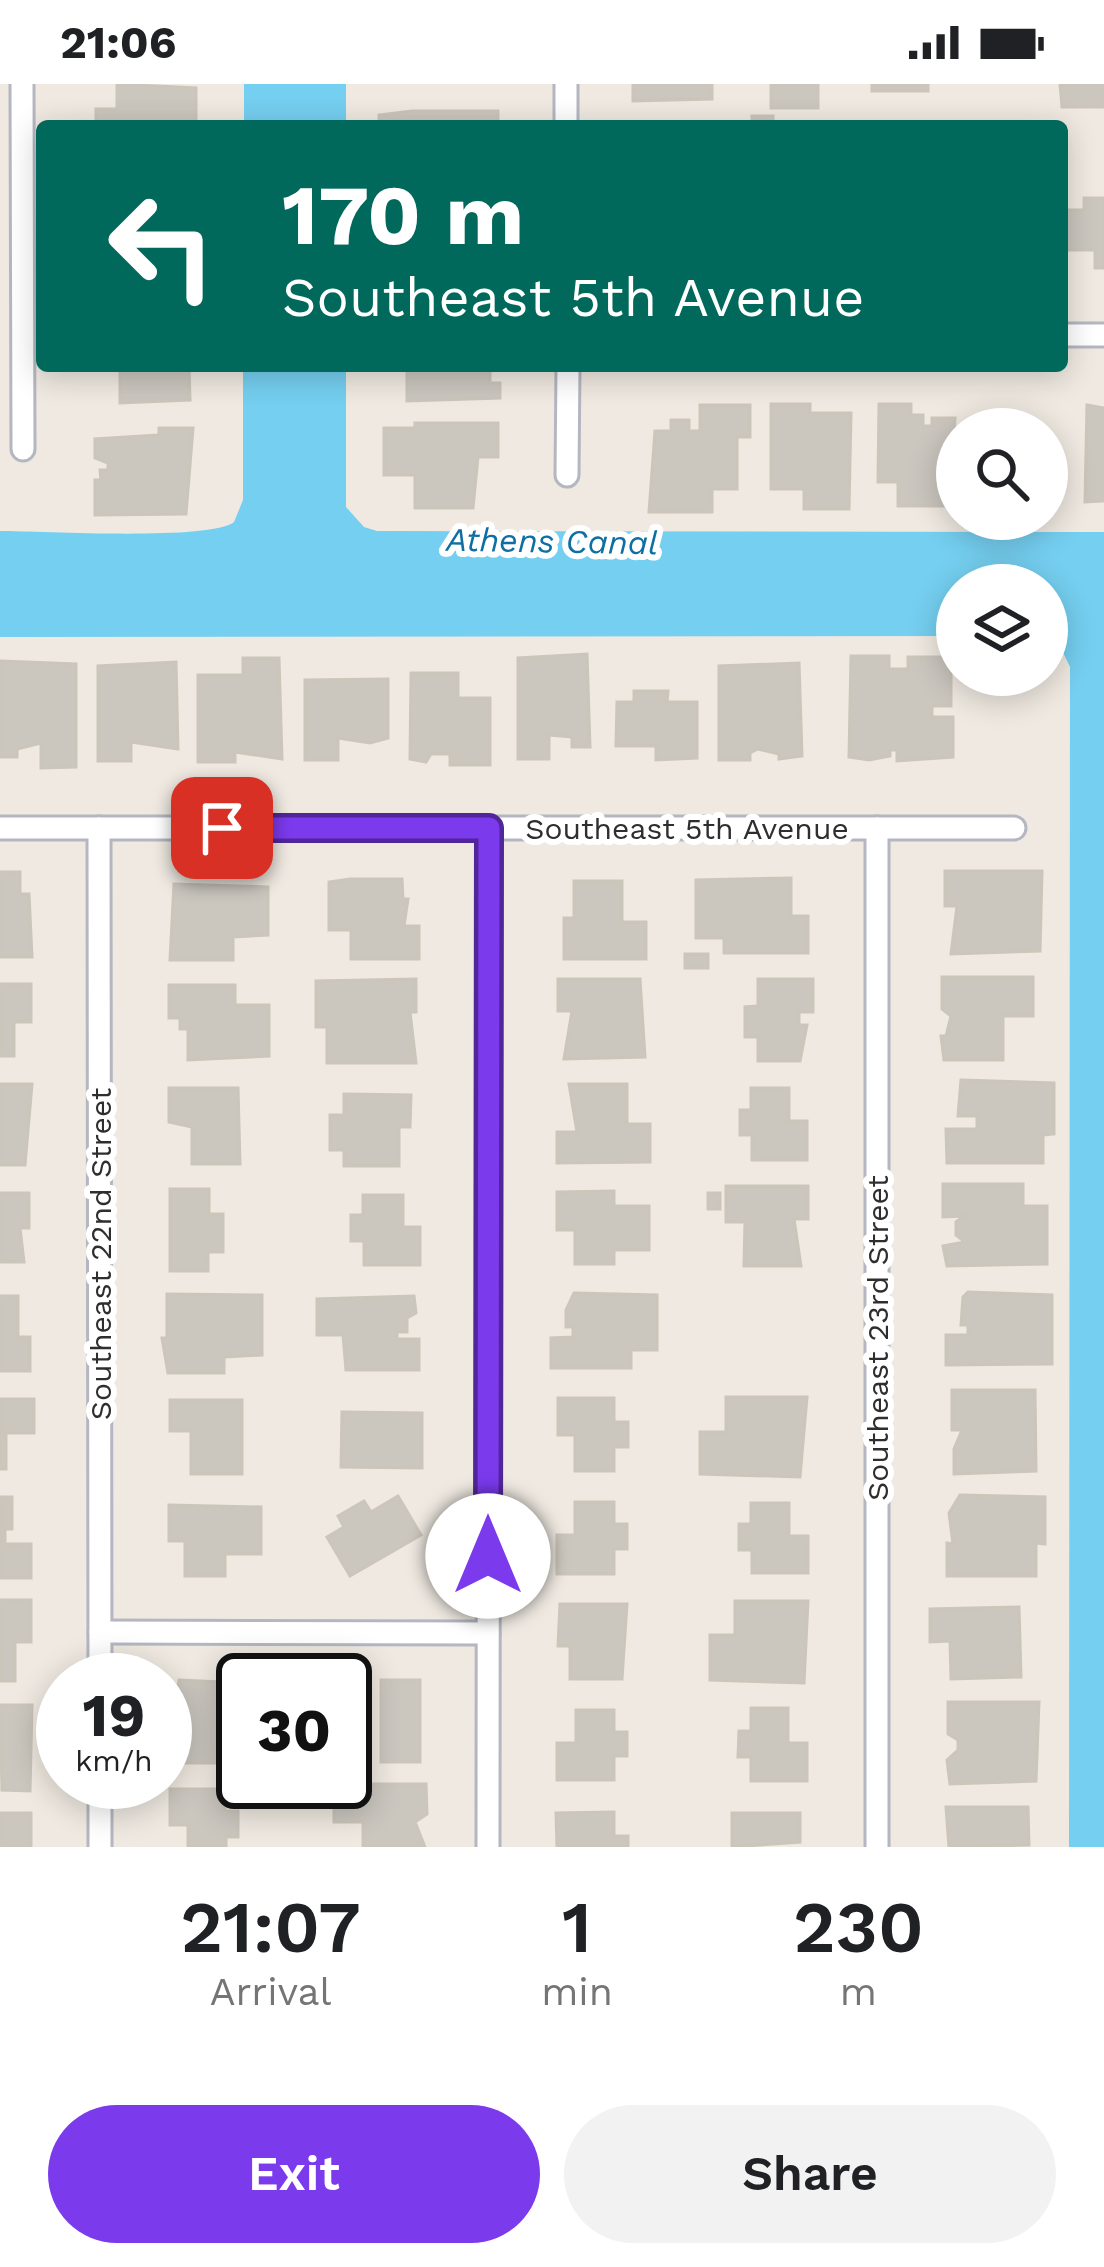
<!DOCTYPE html>
<style>
:root{--surface:#fff;--page:#f2f2f2;--text:#202124;--muted:#757577;--accent:#7c3aed}
body{margin:0;font-family:"Work Sans",sans-serif;background:var(--page);color:var(--text);height:100vh;display:flex;flex-direction:column;font-size:45px;white-space:nowrap}
*{box-sizing:border-box;margin:0}
p{font-size:39px;color:var(--muted)}
.icon{flex:none;width:66px;height:66px;fill:none;stroke:currentColor;stroke-width:2;stroke-linecap:round;stroke-linejoin:round}
.map{position:relative;height:1763px;overflow:hidden}
.side{display:flex;flex-direction:column;background:var(--surface);flex:1}
.side>*{flex:none}
.guide{position:absolute;left:36px;top:36px;width:1032px;height:252px;border-radius:12px;box-shadow:0 6px 30px #0003;background:#00695c;color:#fff;overflow:hidden}
.fabs{position:absolute;left:936px;top:324px;display:grid;gap:24px}
.fabs a{display:grid;place-items:center;width:132px;height:132px;border-radius:50%;background:var(--surface);box-shadow:0 6px 30px #0003;font-size:60px}
.speed{position:absolute;left:36px;top:1569px;display:flex;gap:24px;font-size:60px;font-weight:700;text-align:center}
.speed>*{display:grid;place-content:center;width:156px;height:156px;border-radius:50%;background:var(--surface);box-shadow:0 6px 30px #0003;line-height:1}
.speed small{font-size:30px;font-weight:400}
.speed .limit{border:6px solid #111;border-radius:18px;background:#fff;color:#111}
.pin{position:absolute;display:grid;place-items:center;width:102px;height:102px;color:#fff;margin:-51px;border-radius:24px;box-shadow:0 6px 18px #0006}
.me{position:absolute;width:132px;margin:-66px;rotate:0deg;stroke-linejoin:round;filter:drop-shadow(0 0 9px #0008)}
.turn{display:flex;align-items:center;gap:42px;height:252px;padding:0 48px;font-size:54px}
.turn .icon{width:156px;height:156px;stroke-width:2.5}
.turn b{display:block;font-size:84px;line-height:102px}
.eta{display:flex;justify-content:space-evenly;align-items:center;height:204px;text-align:center}
.eta b{font-size:72px;font-weight:600;line-height:84px}
.cta{display:flex;gap:24px;margin-top:auto;padding:24px 48px}
.cta a{flex:1;height:138px;border-radius:72px;background:var(--accent);color:#fff;font-size:48px;font-weight:600;line-height:138px;text-align:center}
.cta a+a{background:var(--page);color:var(--text)}
.status{display:flex;justify-content:space-between;align-items:center;height:84px;padding:0 60px;background:var(--surface);direction:ltr}
.status svg{height:33px;fill:currentColor}
.map>svg:first-child{display:block}
</style>
<div class="status"><b>21:06</b><svg viewBox="0 0 49 12"><path d="M0 12V9h3v3zM5 12V6h3v6zM10 12V3h3v9zM15 12V0h3v12zM26 1h20v11H26zM47 4h2v5h-2z"/></svg></div>
<div class="map">
<svg width="1104" height="1763" viewBox="0 0 1104 1763">
<rect width="100%" height="100%" fill="#efe9e1"/>
<g fill="#75cff0">
<rect x="244" y="0" width="102" height="42"/>
<path d="M243,282h103v141l18,20 13,4 727,1v1315h-35l1,-1180 -11,-23 -12,-6v-53h-90v51l-957,1v-106c41,0 210,10 234,-9l9,-22z"/>
</g>
<g fill="#cbc7bf" stroke="#cbc5ba" stroke-width="3">
<path d="M117,0l79,4v38h-100v-17h21z"/>
<path d="M633,0h79v15l-79,2z"/>
<rect x="771" y="0" width="47" height="24"/>
<rect x="872" y="0" width="56" height="7"/>
<path d="M1104,0l-1,23h-41l-2,-23z"/>
<path d="M412,27h86v15h-119v-11z"/>
<rect x="752" y="32" width="21" height="10"/>
<path d="M1084,114h20v70h-9v-18h-33v-40h22z"/>
<path d="M120,282h69l1,34 -70,3z"/>
<path d="M407,282h83v17h10v15l-93,3z"/>
<path d="M771,320h39v9h41l-2,96h-45v-20h-33z"/>
<path d="M879,320h32v11h12v11h9v-8h23l-6,88h-51v-24h-20z"/>
<path d="M700,321h50v32h-13v52h-25v23h-63l6,-81h16v-11h18v11h11z"/>
<path d="M1087,321l17,3v93l-19,1z"/>
<path d="M415,339h83v34h-20l-5,51h-58v-33h-31v-47h31z"/>
<path d="M159,344h34l-7,86 -91,1v-35h6l-1,-10h8v-7l-13,-5v-19l64,-4z"/>
<path d="M587,570l3,93h-18v-10l-23,-2v24h-31v-101z"/>
<path d="M851,572h38v13h19v-12h43v49h-19v11h21v40l-56,4v-11h-7v6l-21,4 -20,-3z"/>
<path d="M243,574h36l3,101 -47,-7v10h-37v-87h45z"/>
<path d="M0,577l76,3v103l-35,1v-25l-24,6v8h-17z"/>
<path d="M176,578l2,87 -47,-7v19h-33v-95z"/>
<path d="M799,579l3,93 -23,3v-5l-21,-5 -8,4v7h-31v-94z"/>
<path d="M411,589h47v25h32v67h-40v-11h-19l-5,8 -16,-3z"/>
<path d="M388,595v59l-18,5 -32,-5v22h-33v-80z"/>
<path d="M634,607h34l-1,11h30v56l-41,2v-14h-40l1,-44h17z"/>
<path d="M945,787h97l-2,80 -89,3 6,-48h-12z"/>
<path d="M0,788h20v22h9l3,63h-32z"/>
<path d="M791,794v38h17v37h-84v-15h-28v-58z"/>
<path d="M350,795h52l1,20h5l-4,27h15v33h-68v-29h-22v-48z"/>
<path d="M574,797h48v41h24v37h-82v-41h10z"/>
<path d="M174,800l94,3v48l-35,2v23h-63z"/>
<rect x="685" y="870" width="23" height="14"/>
<path d="M942,893h91v39h-30v44h-59l-3,-24h5l5,-20 -9,-7z"/>
<path d="M416,895v33h-6l6,51h-89v-36h-11v-46z"/>
<path d="M558,895h82l5,78 -81,2 8,-48h-14z"/>
<path d="M758,895h55v33h-14v13h8l-7,36h-42v-24h-13v-30l13,-1z"/>
<path d="M0,900h31v38h-17v34h-14z"/>
<path d="M169,901h66v20h34v51l-81,4v-31h-8v-11h-11z"/>
<path d="M961,996l93,3v51l-11,1v28h-96l-1,-34h31v-13h-19z"/>
<path d="M0,1000h32l-7,81h-25z"/>
<path d="M569,1000h58v40h23v38l-93,1v-31h20z"/>
<path d="M169,1004h69l2,76h-48v-37l-23,-5z"/>
<path d="M751,1004h38v33h18v39h-55v-25h-12v-25h11z"/>
<path d="M344,1010l67,1 -1,32h-11v39h-55v-16h-14v-35h14z"/>
<path d="M943,1100h80v22h24v58l-100,2 -4,-20 22,-4 -9,-7v-13l8,-6 -21,1z"/>
<path d="M726,1102h82v33h-14l7,47h-57l1,-44h-19z"/>
<path d="M170,1105h39v25h14v38h-15v19h-38z"/>
<path d="M614,1107v15h35v44h-35v14h-39v-34h-18v-38z"/>
<path d="M0,1109h29v35h-9l4,34h-24z"/>
<rect x="708" y="1109" width="12" height="16"/>
<path d="M363,1111h40v32h17v38h-56v-24h-13v-26h12z"/>
<path d="M968,1208l84,3v69l-106,1v-30h22v-10h-7l2,-28z"/>
<path d="M574,1209l83,2v55h-26v18h-80v-30l22,-1v-10h-7v-17z"/>
<path d="M167,1210l95,1v60l-38,2v16h-56l-6,-35h5z"/>
<path d="M0,1212h18v41h12v34h-30z"/>
<path d="M414,1212l2,17 -9,5v14h-10v7h22v31h-73l-3,-35h-26v-36z"/>
<path d="M952,1306h83l1,81 -82,3v-25l8,-19h-10z"/>
<path d="M726,1313h81l-7,80 -100,-3v-42h26z"/>
<path d="M558,1314h56v24h14v25h-14v24h-39v-36h-17z"/>
<path d="M0,1315h34v34h-28v36h-6z"/>
<path d="M170,1316h72v74h-51v-43h-21z"/>
<path d="M342,1328l80,1v55l-81,-1z"/>
<path d="M960,1411l85,2v47l-9,-1v33h-89v-33l6,1 -4,-31z"/>
<path d="M398,1412l23,39 -71,41 -23,-39 17,-10 -6,-11 26,-15 7,11z"/>
<path d="M0,1413h12v32h-7v15h26v34h-31z"/>
<path d="M575,1418h39v22h13v25h-13v25h-57v-39h18z"/>
<path d="M751,1419h38v33h19v37h-56v-23h-13v-26h12z"/>
<path d="M169,1421l92,2v47h-36v22h-40v-35h-16z"/>
<path d="M0,1516h31v42h-16v39h-15z"/>
<path d="M735,1517h73l-4,82 -94,-3v-45h25z"/>
<path d="M560,1520h67l-5,75h-52v-33h-12z"/>
<path d="M1019,1523l2,70 -70,2 -1,-38 -20,1v-33z"/>
<path d="M179,1596l64,3v80h-74v-35h17v-9h-12z"/>
<rect x="381" y="1596" width="39" height="82"/>
<path d="M948,1618h91l-3,79 -86,3 -3,-24 11,-10v-10l-10,-6z"/>
<path d="M0,1621h32l-2,86 -28,-1z"/>
<path d="M751,1624h37v35h19v38h-56v-24h-13l1,-26h12z"/>
<path d="M576,1626h38v22h13v24h-13v24h-57v-37h19z"/>
<path d="M334,1700h92l1,30 -12,8 10,25h-62v-25h-29z"/>
<path d="M170,1705h55v22h13v26h-12v10h-38v-22h-18z"/>
<path d="M946,1723h82l1,38 -80,2z"/>
<path d="M614,1728v24h14v11h-71l-1,-34z"/>
<rect x="0" y="1729" width="31" height="34"/>
<path d="M732,1729h68v29l-68,5z"/>
</g>
<g fill="none" stroke-linecap="round" stroke-linejoin="round">
<g stroke="#b4b7c1" stroke-width="27">
<g id="minor">
<path d="M22,0l1,365"/>
<path d="M566,0v42"/>
<path d="M1062,251h42"/>
<path d="M567,391l1,-109"/>
<path d="M0,744h1014"/>
<path d="M99,744l1,852"/>
<path d="M877,744v1019"/>
<path d="M100,1548l388,1"/>
<path d="M100,1698v65"/>
<path d="M488,1763l1,-1019"/>
</g>
</g>
<use href="#minor" stroke="#fff" stroke-width="21"/>
</g>
<g fill="none" stroke-linecap="round" stroke-linejoin="round">
<g stroke="#51269a" stroke-width="30">
<path id="route" d="M222,744h267l-1,728"/>
</g>
<use href="#route" stroke="#7c3aed" stroke-width="21"/>
</g>
<g text-anchor="middle" dominant-baseline="central" stroke-width="12" stroke-linejoin="round" paint-order="stroke">
<g font-size="30" fill="#2e2e2e" stroke="#fff">
<text x="687" y="744">Southeast 5th Avenue</text>
<text transform="translate(100 1170) rotate(-90)">Southeast 22nd Street</text>
<text transform="translate(877 1254) rotate(-90)">Southeast 23rd Street</text>
</g>
<g font-size="33" font-style="italic" fill="#0d6fa3" stroke="#fff">
<text transform="translate(552 457) rotate(1)">Athens Canal</text>
</g>
</g>
</svg>
<div class="fabs">
<a><svg class="icon" aria-label="search" viewBox="0 0 24 24"><circle cx="10" cy="10" r="6"/><path d="M15 15l6 6"/></svg></a>
<a><svg class="icon" aria-label="layers" viewBox="0 0 24 24"><path d="M12 4l9 5-9 5-9-5zM3 14l9 5 9-5"/></svg></a>
</div>
<div class="speed"><div>19<small>km/h</small></div><div class="limit">30</div></div>
<div class="pin" style="left:222px;top:744px;background:#d93025"><svg class="icon" aria-label="arrive" viewBox="0 0 24 24"><path d="M6 21V4h12l-3 4 3 4H6"/></svg></div>
<svg class="me" style="left:488px;top:1472px" viewBox="-20 -20 40 40"><circle r="19" fill="#fff"/><path d="M0-13L10 11 0 6-10 11z" fill="#7c3aed"/></svg>
<div class="guide">
<div class="turn"><svg class="icon" aria-label="left" viewBox="0 0 24 24"><path d="M17 20v-9H6M10 6l-5 5 5 5"/></svg><div><b>170 m</b>Southeast 5th Avenue</div></div>
</div>
</div>
<section class="side">
<div class="eta">
<div><b>21:07</b><p>Arrival</p></div>
<div><b>1</b><p>min</p></div>
<div><b>230</b><p>m</p></div>
</div>
<div class="cta"><a>Exit</a><a>Share</a></div>
</section>
